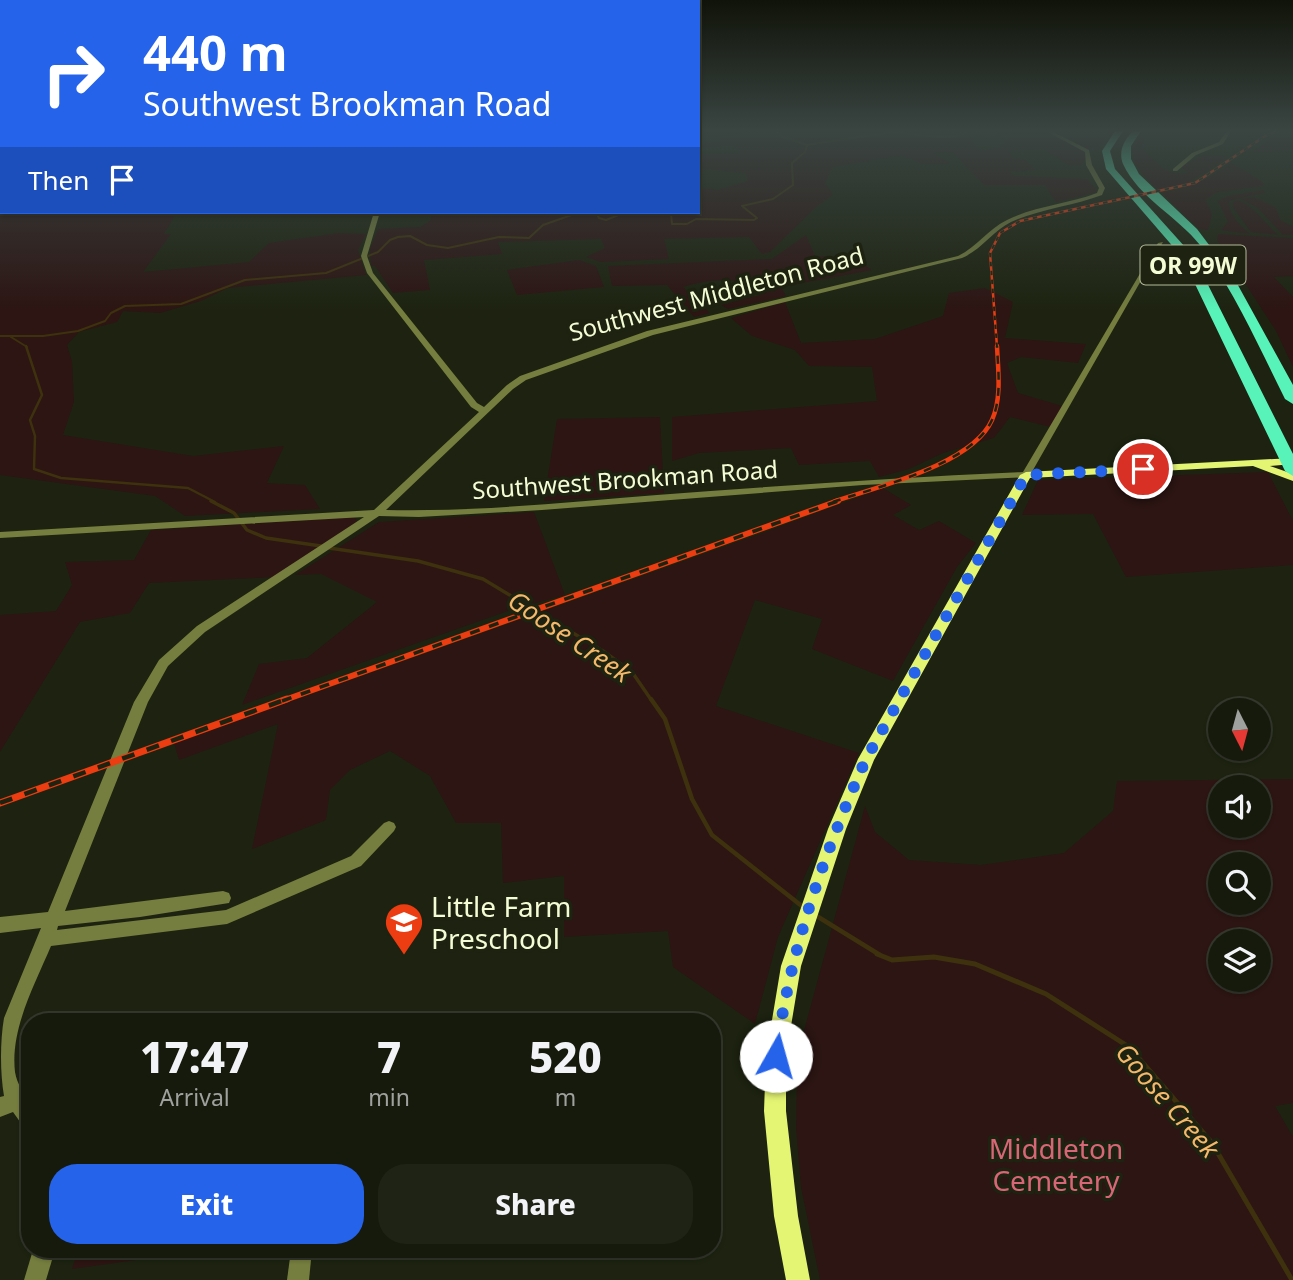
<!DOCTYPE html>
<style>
:root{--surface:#161a0c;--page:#1f2315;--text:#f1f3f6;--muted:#9ea19d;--line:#35382d;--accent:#2563eb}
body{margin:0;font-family:"Noto Sans",sans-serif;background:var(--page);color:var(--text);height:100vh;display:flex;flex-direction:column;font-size:26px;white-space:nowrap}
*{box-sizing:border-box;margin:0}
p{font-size:23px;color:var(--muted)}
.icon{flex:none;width:38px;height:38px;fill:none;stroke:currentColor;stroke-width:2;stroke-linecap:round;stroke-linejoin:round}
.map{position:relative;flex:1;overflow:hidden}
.side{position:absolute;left:21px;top:1013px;width:700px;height:245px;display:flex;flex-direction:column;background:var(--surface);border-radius:28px;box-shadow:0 2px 5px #0004,0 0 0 2px var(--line)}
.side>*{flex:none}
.hud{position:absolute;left:0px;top:0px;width:700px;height:214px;box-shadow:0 2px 5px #0004,0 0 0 2px var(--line);background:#2563eb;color:#fff;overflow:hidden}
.needle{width:46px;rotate:174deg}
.controls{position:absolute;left:1208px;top:698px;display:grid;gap:14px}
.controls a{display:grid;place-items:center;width:63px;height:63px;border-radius:50%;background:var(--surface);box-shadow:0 2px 5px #0004,0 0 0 2px var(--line);font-size:35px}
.pin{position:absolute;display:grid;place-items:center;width:60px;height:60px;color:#fff;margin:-30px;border:4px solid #fff;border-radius:50%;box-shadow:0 2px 7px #0007}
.me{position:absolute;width:77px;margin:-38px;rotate:7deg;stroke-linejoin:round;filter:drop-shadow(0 0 5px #0008)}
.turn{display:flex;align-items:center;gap:24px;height:147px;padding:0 28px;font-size:32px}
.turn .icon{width:91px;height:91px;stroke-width:2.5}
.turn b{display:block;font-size:49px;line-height:60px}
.then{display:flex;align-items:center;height:66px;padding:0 28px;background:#0003;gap:14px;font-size:26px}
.eta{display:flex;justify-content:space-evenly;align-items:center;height:119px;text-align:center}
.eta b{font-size:42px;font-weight:800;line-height:49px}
.button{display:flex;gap:14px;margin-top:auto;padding:14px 28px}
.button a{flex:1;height:80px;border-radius:28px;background:var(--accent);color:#fff;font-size:28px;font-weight:800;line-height:80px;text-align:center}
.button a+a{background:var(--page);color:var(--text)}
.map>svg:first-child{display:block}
</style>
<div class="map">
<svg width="1293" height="1280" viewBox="0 0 1293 1280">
<rect width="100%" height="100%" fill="#1d2310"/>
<g fill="#2c1513" fill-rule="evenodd">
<path d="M0,131l2,81h175l-13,22h7l-28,38 106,-10 20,-19 70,-10 27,1 -8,16 8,25 -138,13 -27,13 -41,12 -37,-2 -6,11 -38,10 -12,13 5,16 2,41 -11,33 130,21 91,-10 -17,37 38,2 15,24 -135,7 -30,-20 -155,-21z"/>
<path d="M737,131l81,2 180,-2 -4,6 -18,-2 -3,10 11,6 15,-4 11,-8 -10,-2 2,-2 51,-1 32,17 1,7 -5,7h-12l-25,-16 -36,2 5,8 12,1 10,10 -26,1 5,5 73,3 10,13 -41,10 -11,-17h-61l-31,-33 -20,1 17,11h-27l-22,-9 -69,12 -7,17 8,11 -16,11 -47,46 -8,2 -13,-17 -85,2 5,20 -68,3 -15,-5 19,-9 -4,-9 -103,3 4,12 -78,6 6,30 -37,3 -18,-27h-4l-1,-17 8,-20 43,-2 10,-7 1,-8h266v-24l20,2 30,-9 -2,-8 -48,-5v-13l43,-2 -8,-7 -35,2v-4l26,-3 -4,-4 22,-3z"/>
<path d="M1052,131h61l-10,10 -5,10 -9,-1z"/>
<path d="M1286,131h7v19l-40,2 21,-18z"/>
<path d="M1141,136l5,2 -4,10c15,15 23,29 46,25l-7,-6 23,-12 24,2 -41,26 -30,7c-12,-13 -23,-23 -25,-40z"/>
<path d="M1231,163l30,18 3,5 -47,6 -12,8 7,14 -4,16 -9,-1 -37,-36c27,-5 46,-13 69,-30z"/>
<path d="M1263,190l4,2 -38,9c-1,13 11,25 21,33l-29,-4 7,-8 -10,-21 10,-5z"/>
<path d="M1254,197l22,11 4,12 13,7v8h-10l-25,-27 -17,-9z"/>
<path d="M1238,200c18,8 26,23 40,35l-27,-3 -18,-25v-5z"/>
<path d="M1218,234l75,4v38l-19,1 19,20v70l-17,-36 -59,-91z"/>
<path d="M806,235l9,21 38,1 19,13 -91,17 5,9 -58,13 -7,-4 43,-11c-23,-19 -54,-15 -81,-7l27,26 -16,4 -27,-32 -55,1 -4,-20 164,-7z"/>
<path d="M579,260l17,6 8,21 -87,8 -10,-25z"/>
<path d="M985,288l28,14 -8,36 81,6 -8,19 -57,-6 -14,6 11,30 44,13 -11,21 -41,-10 -16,21 -51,15 -34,16 -30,8 -9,-16 -71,4 -8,-17 -92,5 -27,8v-44l205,-16 -5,-34 -63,-1 -14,-16 -43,-14 -21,-18 54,-16 16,41 74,-4 68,-23 6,-23z"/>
<path d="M660,417l4,76 -120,8 13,-82z"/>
<path d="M1268,472l25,49v44l-167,12 -33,-63 -71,1 16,-35z"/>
<path d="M883,488l28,17 -18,10 26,15 20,-9 37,22 -19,24 -64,114 -81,-32 10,-30 -67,-19 -39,106 143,47 -81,184 -23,87 -82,-57 -5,-36 -104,6v-61l-61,7 -2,-60h-45l-26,-47 -40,-25 -40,19 -20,20 -4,30 -74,29 26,-125 -99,36 -5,-17 594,-212z"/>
<path d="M534,512l31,83 -54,15 -269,95 17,-41 48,-6 70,-56 -56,-28 -26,1 84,-53z"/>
<path d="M355,517l2,5 -80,55 -128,6 -19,30 -50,9 -80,130v-137l56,-4 16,-26 -7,-23 69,-2 17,-30z"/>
<path d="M1293,779v324l-18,3 18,31v143h-473l-19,-93 -5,-59 1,-50 5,-1 -3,-28 66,-243 10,26 34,28 72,5 83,-12 49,-42 4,-30zM1220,788h38v38h-38zM1220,864h38v39h-38zM1220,942h38v38h-38z"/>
<path d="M78,1250h102l-1,4 -107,15z"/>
</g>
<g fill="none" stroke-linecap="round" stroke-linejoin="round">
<g stroke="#3e310d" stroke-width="2">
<path d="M776,131l7,6 24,8"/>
<path d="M596,212l3,6 7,2 20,-8"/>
<path d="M637,212l34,2 1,10h15l9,-5 58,1 3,-2 -15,-12 31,-7 20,-14 -1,-22 13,-11 2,-7c27,-4 54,-9 81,-12 27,-2 56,11 81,-2"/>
<path d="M0,336h43l35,-5 27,-10 6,-8 14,-7 56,-2 64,-24 81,-7 52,-21 12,-12 8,-3 12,-1 17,9 21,3 51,-11 30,1 14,-13 37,-13"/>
<path d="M11,337l16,10"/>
</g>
<path stroke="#3e310d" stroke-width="2.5" d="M26,346l16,49 -12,25 5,16 -1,33 27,9 127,10 27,14"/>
<g stroke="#3e310d" stroke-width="3.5">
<path d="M211,501l23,12 13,17 19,8 55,8"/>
<path d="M329,548l89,13 65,18 120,72 29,21 20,29"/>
</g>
<g stroke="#3e310d" stroke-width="4.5">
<path d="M651,699l14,20 27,80 20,36 91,72"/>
<path d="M815,915l65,40"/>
</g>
<path stroke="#3e310d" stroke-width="5" d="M877,954l15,6 42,-3 41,7 71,30 83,53 83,96 80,137"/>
<g fill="#757e3e" fill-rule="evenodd">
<path d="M1046,131h5l38,19 3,15 13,23 -3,7c-29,11 -62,14 -91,27 -18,9 -30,28 -49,36l-309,77 -127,45 -13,9 -127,121c90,2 181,-8 271,-15 122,-9 243,-18 366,-23l135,-229 5,-1 -134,235 -166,8 -321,25 -123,7 -40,-1 -174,116 -37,34 -20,36 -83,209 158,-20 6,2 2,5 -2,5 -89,14 -82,9 -1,4 169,-20 125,-54 33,-33 5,-2 5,2 2,4 -2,4 -33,35 -134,58 -176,22c-16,38 -41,83 -36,126 2,12 8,19 13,30 4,7 2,18 2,26l-7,-2 -10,-14 -13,5v-20l4,-1c-4,-23 -4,-55 0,-78l37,-90 -41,5v-16l48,-5 86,-210 25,-42 38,-34 167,-109 -364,21v-6l374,-22 105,-98 -8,-5 -104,-134 -6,-17 13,-44h6l-13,44 6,17 104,130 7,4 23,-22 13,-9 127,-45 311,-75c19,-9 30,-27 49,-36 28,-14 61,-16 90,-27l2,-5 -13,-23 -1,-13z"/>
<path d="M1227,131h4l-8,13 -27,11 -19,16h-4v-2l19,-16 27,-11z"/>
<path d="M33,1250h22l-9,30h-22z"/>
<path d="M291,1250h21l-3,30h-22z"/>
</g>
<path fill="#e4f573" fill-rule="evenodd" d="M1293,458v6l-23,2 23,8v7l-40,-15 -223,12 -156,282 -28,69 -45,137 -15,90v55l12,105 12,64h-24l-12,-64 -10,-105 2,-55 15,-90 47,-137 30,-70 162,-284 6,-3z"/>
<g fill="#58f3b9" fill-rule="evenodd">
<path d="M1115,131h8l-13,20 5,18 79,88 99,197v22l-8,-5 -103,-214 -76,-88 -4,-18z"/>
<path d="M1133,131h8l-10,15v13l8,15 58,55 37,49 59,107v19l-8,-5c-26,-52 -50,-107 -85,-154 -23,-29 -61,-47 -77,-81 -5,-13 1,-24 10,-33z"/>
</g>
<g stroke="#eb3d11" stroke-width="2.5">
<path id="rail-far3" d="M997,347l-7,-94 10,-20 20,-12 175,-38 70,-47 13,-5"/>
</g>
<g stroke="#eb3d11" stroke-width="4.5">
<path id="rail-far2" d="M833,502c43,-15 139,-37 159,-82 10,-22 6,-51 5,-74"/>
</g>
<g stroke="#eb3d11" stroke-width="6">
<path id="rail-far1" d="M282,701l556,-200"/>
</g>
<g stroke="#eb3d11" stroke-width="7">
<path id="rail" d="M0,803l287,-104"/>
</g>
<use href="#rail-far3" stroke="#1d2310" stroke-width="2" stroke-dasharray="4.5" stroke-linecap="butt"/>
<use href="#rail-far2" stroke="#1d2310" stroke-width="2.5" stroke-dasharray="8" stroke-linecap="butt"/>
<use href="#rail-far1" stroke="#1d2310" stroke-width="3.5" stroke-dasharray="10" stroke-linecap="butt"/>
<use href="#rail" stroke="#1d2310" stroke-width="4.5" stroke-dasharray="13" stroke-linecap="butt"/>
</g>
<linearGradient id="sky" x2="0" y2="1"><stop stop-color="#101309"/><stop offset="0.42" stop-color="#3a4542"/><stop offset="1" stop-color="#3a4542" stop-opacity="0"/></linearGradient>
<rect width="1293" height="310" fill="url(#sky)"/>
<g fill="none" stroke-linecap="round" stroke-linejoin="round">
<path stroke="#2563eb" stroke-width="12" stroke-dasharray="0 21.6" d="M776,1056c13,-103 48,-202 90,-297l160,-284 117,-6"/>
</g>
<defs>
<g id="school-pin" transform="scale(2.0125)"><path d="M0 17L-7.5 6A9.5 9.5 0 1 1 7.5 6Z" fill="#eb3d11" stroke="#1d2310"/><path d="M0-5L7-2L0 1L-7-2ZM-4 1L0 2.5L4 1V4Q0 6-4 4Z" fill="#fff"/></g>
</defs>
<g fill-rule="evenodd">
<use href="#school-pin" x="404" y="922"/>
</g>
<g text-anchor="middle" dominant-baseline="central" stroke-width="7" stroke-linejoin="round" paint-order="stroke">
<rect fill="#1d2310" stroke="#b3bb99" stroke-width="2" x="1140.5" y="245.5" width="105" height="39" rx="5"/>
<g font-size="23" font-weight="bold" fill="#f3fcd4">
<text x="1193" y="265">OR 99W</text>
</g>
<g font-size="24" fill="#f3fcd4" stroke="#1d2310">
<text transform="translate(716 293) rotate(-15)">Southwest Middleton Road</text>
<text transform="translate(625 479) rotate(-4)">Southwest Brookman Road</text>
</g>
<g font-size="26" font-style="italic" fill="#f4b86a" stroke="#1d2310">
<text transform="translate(570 636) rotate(34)">Goose Creek</text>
<text transform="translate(1168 1100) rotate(49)">Goose Creek</text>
</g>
<g font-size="28" fill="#f3fcd4" stroke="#1d2310" text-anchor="start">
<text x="431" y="906">Little Farm<tspan x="431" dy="32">Preschool</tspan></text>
</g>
<g font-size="28" fill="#d76676" stroke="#1d2310">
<text x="1056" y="1148">Middleton<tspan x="1056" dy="32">Cemetery</tspan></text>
</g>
</g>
</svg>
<div class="controls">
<a><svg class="needle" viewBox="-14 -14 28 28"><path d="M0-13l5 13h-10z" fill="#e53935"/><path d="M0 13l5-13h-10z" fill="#9ea19d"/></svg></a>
<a><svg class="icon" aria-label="sound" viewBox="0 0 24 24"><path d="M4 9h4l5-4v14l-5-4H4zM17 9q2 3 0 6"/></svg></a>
<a><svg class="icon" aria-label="search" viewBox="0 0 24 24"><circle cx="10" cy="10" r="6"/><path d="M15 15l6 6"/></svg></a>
<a><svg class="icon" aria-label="layers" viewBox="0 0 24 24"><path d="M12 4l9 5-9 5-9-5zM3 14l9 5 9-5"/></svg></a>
</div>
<div class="pin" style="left:1143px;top:469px;background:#d93025"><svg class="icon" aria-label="arrive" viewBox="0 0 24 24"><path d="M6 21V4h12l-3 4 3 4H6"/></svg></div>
<svg class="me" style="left:776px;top:1056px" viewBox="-20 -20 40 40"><circle r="19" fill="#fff"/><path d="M0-13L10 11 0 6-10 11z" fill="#2563eb"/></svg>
<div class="hud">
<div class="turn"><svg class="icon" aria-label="right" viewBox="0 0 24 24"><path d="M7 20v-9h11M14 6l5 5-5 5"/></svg><div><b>440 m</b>Southwest Brookman Road</div></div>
<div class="then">Then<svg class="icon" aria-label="arrive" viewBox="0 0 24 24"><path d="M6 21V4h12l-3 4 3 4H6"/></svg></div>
</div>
<section class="side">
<div class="eta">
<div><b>17:47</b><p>Arrival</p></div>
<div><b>7</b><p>min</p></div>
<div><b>520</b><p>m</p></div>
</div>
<div class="button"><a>Exit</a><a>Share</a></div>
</section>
</div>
